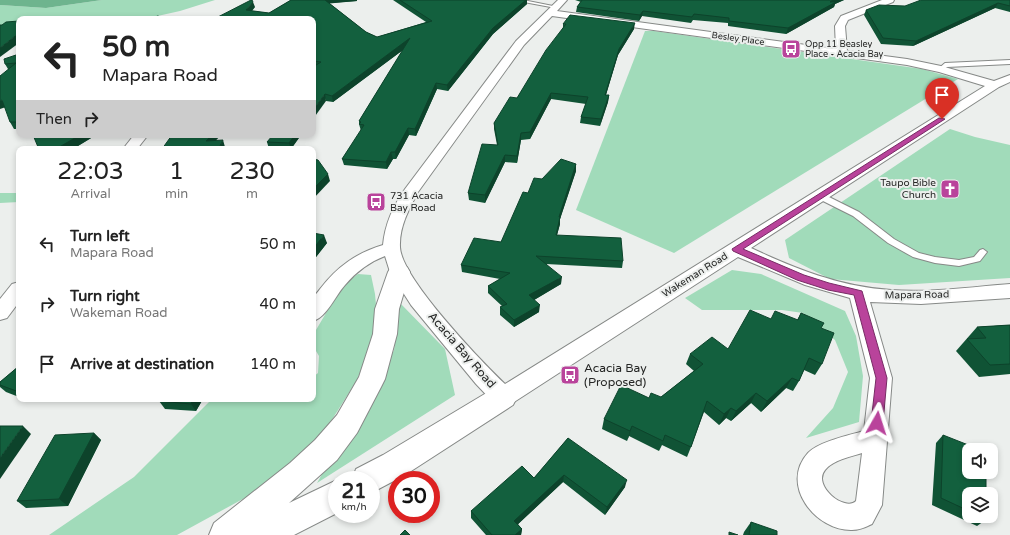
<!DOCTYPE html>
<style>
:root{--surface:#fff;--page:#f2f2f2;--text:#222;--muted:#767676}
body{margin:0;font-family:"Varela Round",sans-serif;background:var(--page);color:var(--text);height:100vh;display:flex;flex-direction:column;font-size:15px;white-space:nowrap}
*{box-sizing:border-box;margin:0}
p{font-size:13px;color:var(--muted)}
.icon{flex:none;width:22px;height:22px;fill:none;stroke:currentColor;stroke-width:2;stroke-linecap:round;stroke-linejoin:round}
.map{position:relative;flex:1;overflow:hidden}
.details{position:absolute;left:16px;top:146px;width:300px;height:256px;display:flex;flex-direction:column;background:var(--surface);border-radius:8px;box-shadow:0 2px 6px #0003}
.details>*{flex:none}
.top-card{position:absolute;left:16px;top:16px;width:300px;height:122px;border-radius:8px;box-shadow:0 2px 6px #0003;background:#fff;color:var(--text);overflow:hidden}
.buttons{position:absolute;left:962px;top:443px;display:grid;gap:8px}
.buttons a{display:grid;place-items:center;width:36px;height:36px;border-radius:8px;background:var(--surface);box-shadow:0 2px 6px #0003;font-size:20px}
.speed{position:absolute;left:328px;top:471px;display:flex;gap:8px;font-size:20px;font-weight:700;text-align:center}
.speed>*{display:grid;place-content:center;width:52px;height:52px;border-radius:50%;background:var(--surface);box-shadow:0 2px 6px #0003;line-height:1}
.speed small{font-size:10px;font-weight:400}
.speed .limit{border:6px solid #d22;background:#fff;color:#111}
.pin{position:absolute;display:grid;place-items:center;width:34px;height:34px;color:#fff;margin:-41px -17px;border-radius:50% 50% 50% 0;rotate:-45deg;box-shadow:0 0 4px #0007}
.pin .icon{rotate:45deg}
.me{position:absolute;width:44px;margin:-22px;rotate:6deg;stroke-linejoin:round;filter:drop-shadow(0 0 3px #0008)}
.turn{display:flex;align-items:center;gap:14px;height:84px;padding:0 20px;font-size:18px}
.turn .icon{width:52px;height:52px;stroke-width:2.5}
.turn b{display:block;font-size:28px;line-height:34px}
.then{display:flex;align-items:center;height:38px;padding:0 20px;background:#0003;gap:8px;font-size:15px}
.eta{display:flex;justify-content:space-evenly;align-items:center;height:68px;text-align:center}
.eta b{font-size:24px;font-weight:600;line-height:28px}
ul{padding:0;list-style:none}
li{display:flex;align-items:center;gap:12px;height:60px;padding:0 20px}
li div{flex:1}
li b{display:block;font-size:15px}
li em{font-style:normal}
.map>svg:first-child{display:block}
</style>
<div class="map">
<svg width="1010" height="535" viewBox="0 0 1010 535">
<rect width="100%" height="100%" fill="#ecefed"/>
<g fill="#a1dbba">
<path d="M102,0h113l-35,11 -36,8h-125v6h-19v-20l46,3z"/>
<path d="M645,31h9l268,38 36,10 -284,174 -98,-43z"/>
<path d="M950,129l25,8 35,8v133l-111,7 -69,-6 -41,-21 -4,-18z"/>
<path d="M0,193h19v9l-19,1z"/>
<path d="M732,270l29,4 84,37 11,25 7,40 -4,46 -53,16 27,-30 15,-36 -13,-32 -32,-27 -21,-3h-80l-17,-12z"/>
<path d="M358,274l13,1 4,19 3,32 -21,54 -41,65 -64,49 -75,41h-128l85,-58 78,-78h101v-22l5,-4 1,-17 -6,-10 3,-16 27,-46z"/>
<path d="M400,303l45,46 10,46 -138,88 20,-35 24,-31 33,-67z"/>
</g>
<path fill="#6eb48e" d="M0,0h102l-56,8 -46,-3z"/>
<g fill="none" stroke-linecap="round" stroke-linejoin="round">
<g stroke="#868987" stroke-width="2">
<g id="lane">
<path d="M513,0h10l35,7 -2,1z"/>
<path d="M1010,60v4l-63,3 -6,4 -3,-2 7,-6z"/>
<path d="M817,194h6l36,18 35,27 25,14 16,4 24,3 15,-3 6,-7 3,-1 4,3 -7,9 -21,5 -24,-3 -22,-6 -25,-14 -35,-27 -36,-18 -1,-2z"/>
</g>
</g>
<g stroke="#868987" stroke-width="2">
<g id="street">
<path d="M558,0h9l-10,11 279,38 -1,-23 6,-10 41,-16h12l-1,2 -45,18 -3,6 2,25 60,8 34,7 53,15 16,-6v7l-11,5 -248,161c45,21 90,39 140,42 39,3 79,-3 119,-6v14l-89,6 -51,-2 22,76 -10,127 -10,19c-6,3 -13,6 -20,6 -36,1 -73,-45 -44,-77 10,-11 41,-18 56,-22l6,-53 -20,-80 -45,-13 -67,-28 -227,147 -8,3 -8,-3 -19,-20 -65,-79 -21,-33 -5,-16c-16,6 -29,16 -40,29 -10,11 -18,32 -32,36 0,-6 -2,-16 0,-22 1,-3 5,-7 7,-10 17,-22 36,-36 63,-44 2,-21 10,-39 22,-56l111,-148zM552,16l355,49 32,7 46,14 -480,298c-24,-23 -104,-106 -105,-137 -1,-20 9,-38 18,-55l106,-147zM862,453l-6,48c-11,11 -44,-15 -31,-31 8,-10 25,-13 37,-17z"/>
<path d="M134,135h14l-11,14h-14z"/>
<path d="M19,282v20l-12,16 -7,2v-21l12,-15z"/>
</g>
</g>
<g stroke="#868987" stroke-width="2">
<g id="secondary">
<path d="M399,264l8,3 3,5 -11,37 -2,25 -12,45 -4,8 -24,46 -20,27 -48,43 48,-23v33l-43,22h-85l5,-12 76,-60 25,-23 22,-25 22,-38 14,-43 2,-25 13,-37 3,-5z"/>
<path d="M503,385l10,4 4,8 -4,8 -108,70 -34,18v-13h-19l4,-11 27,-14 110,-66z"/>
</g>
</g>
<use href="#lane" fill="#fff" fill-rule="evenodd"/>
<use href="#street" fill="#fff" fill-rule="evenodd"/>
<use href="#secondary" fill="#fff" fill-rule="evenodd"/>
</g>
<g fill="#105335">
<path d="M291,0l66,1 -28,2 37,29 11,5 49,-15 -33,-22h134v4l-34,30 -45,57 -11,-2 -21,47 -7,-1 -13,24h-3l-6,10 -43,-4 -2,-6 19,-28 -2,-7v-3l44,-71 -70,52 -7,-1 -13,-34v-48h-99l41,-12 -3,4 17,2z"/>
<path d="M575,0h269l-9,4 -1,3 -48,27 -58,-8v-3l-35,-3 -2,3 -49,-7 -3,5 -63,-9 1,-5 4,-5z"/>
<path d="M1010,0v12l-15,-4 -82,38 -32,-2 -17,-29 2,-5 39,-4z"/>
<path d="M563,24l71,5 -16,26 -12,40h3l-1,7 -8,24 -20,-3 1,-6 5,-13 -35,-5 -21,40 -9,1 -4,23 -12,-1 -20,41 -16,-3 -1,-7 29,-48 -3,-16v-6l23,-25 46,-70z"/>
<path d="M19,54v75h-5l-4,-7 -2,-53 -3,-5z"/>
<path d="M33,135h63l-23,14h-33z"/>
<path d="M301,135l-10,14h-22l-2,-7z"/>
<path d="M576,164v7l-16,48v5l-3,11 66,26 -1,7 -76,-4 15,20 -27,16 5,12 -25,15 -14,-12v-8l2,-1 -14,-13v-7l12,-7 -38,-7 -1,-7 40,-23 27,-49 14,-14z"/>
<path d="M313,233l14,10 -11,14h-3z"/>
<path d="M801,313l20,15 1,36 -7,11 -11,-5 -5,11 -6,10 -7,-3 -25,24 -10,-9 -20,18 -5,-3 -7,7 -15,-13 -13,35 -4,10 -25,-12 -3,6 -30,-15 -2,5 -25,-12 2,-10 45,-21 12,-1 33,-26 -8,-7 4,-10 38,-5 43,-30 26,1z"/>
<path d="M1010,325v49l-31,3 -23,-26 21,-24z"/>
<path d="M19,366v31l-13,-5 -6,-5v-5z"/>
<path d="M160,399h43l-7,12 -31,-2 -6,-8z"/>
<path d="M94,433l7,7 -33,66 -42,2 -9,-7z"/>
<path d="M943,435l47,37v3l-21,19v22h18v3l-10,7 -45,-21 4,-62z"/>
<path d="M568,438l57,49 -20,28 -42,-33 -45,42 4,5 -1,6h-35l-15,-17v-7l63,-33z"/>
<path d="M751,522l26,13h-34l1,-3z"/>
</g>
<g fill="#0d432b">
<path d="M323,0h34v1l-33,3z"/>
<path d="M526,0h1v4l-34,30 -45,57 -1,-6 46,-57z"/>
<path d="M833,0h11l-9,4 -1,3 -48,27 2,-6 42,-26z"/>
<path d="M253,2l2,5 -8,8 -1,-5z"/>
<path d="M998,3l-3,5 -82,38 3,-5z"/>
<path d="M643,11l-1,5 -3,5 1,-6z"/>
<path d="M635,23l-1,6 -16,26 -14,46 1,-6 14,-46z"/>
<path d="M19,33v10l-19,14v-9z"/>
<path d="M410,38l1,6 -78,58 -1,-6z"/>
<path d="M436,83l1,6 -21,47 -1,-7z"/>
<path d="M551,93v6l-21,40v-7z"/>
<path d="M325,94l1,7 -13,18v-9z"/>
<path d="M609,95l-1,7 -8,24 1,-7z"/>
<path d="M2,100l4,7 -6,2v-8z"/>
<path d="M408,128l1,7 -13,24 -1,-7z"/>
<path d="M521,133v7l-4,23v-7z"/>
<path d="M80,135h16l-23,14h-17z"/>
<path d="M212,135h9l-12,13 -3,-7z"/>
<path d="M295,135h6l-10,14 -2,-6z"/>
<path d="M223,140l2,7 -1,2h-6z"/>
<path d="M391,152l2,7 -6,10 -1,-7z"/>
<path d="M505,155v7l-20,41v-8z"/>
<path d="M576,164v7l-16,48v5l-5,18 1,-7 3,-18z"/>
<path d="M328,174l2,7 -17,18v-10z"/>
<path d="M324,235l3,8 -11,14 -3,-8z"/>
<path d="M562,277l-1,7 -32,19v-8z"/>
<path d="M540,305l-1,7 -25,15v-7z"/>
<path d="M792,378l-6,10 -25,24 6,-11z"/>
<path d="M756,393l-5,10 -20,18 5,-10z"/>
<path d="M29,399h5l-3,2z"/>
<path d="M193,399h10l-7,12 -5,-7z"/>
<path d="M731,408l-5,10 -7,7 5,-11z"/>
<path d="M23,426l8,8 -31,45v-21z"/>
<path d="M632,426l-3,10 -2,5 3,-10z"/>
<path d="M94,433l7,7 -33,66 -9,-7z"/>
<path d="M564,475l-1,7 -49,46v-7z"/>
<path d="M627,480l-2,7 -20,28 2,-8z"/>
<path d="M522,529l-1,6h-6z"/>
</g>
<g fill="#13603e" stroke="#0d432b">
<path d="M251,0h1l1,2 -7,8 23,3 22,-13h34l41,32 11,5 55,-16 -32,-21h126l-33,28 -46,57 -11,-2 -21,46 -7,-1 -13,24h-4l-5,10 -44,-3 22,-34 -5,-1 2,-2 -2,-1 51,-83 -78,58 -7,-2 -12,16v-43l8,-5 -8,-1v-42h-99z"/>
<path d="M582,0h251l-3,2h6l-48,26 -59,-7v-3l-35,-4 -2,3 -49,-6 -3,4 -63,-8z"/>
<path d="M921,0h89v6l-12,-3 -82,38 -33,-3 -17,-28 13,-5 26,1z"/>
<path d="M570,15l65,8 -16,26 -14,46h4l-8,24 -20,-2 7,-20 -37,-4 -21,39 -9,1 -4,23 -12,-1 -20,40 -17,-2 14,-49 16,1 -4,-22 16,-26 7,1 29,-48 20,-26h-3z"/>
<path d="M158,16l5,3h-15z"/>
<path d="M19,21v12l-19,15v-23h2l4,-3z"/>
<path d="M19,54v68h-9l-8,-22 -2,1v-25l16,-13 -11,1 -1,-5z"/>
<path d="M33,135h47l-24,14h-5l-13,-2z"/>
<path d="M172,135h40l-6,6 17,-1 -5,9h-56z"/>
<path d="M273,135h22l-6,8 -22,-1z"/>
<path d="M313,159l5,1 10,14 -15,15z"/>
<path d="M561,159l15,5 -17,53h1l-4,18 65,3 2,23 -87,-5 26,21 -33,18 11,10 -26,15 -14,-13 7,-3 -19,-18 22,-13 -49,-8 13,-27 27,4 22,-50 5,1 6,-15 8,1z"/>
<path d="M313,233l11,2 -11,14z"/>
<path d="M750,310l21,9 4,-8 23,9 3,-7 23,10 -3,5 13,5 -12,31 -13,-6 -10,23 -7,-3 -25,23 -11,-8 -20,18 -5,-3 -7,6 -17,-13 -16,46 -26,-12 -2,6 -31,-15 -2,5 -26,-12 17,-34 28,13 2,-5 10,4 42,-33 -13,-10 22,-17 16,12z"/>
<path d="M1010,325v39l-20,1 -23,-26 19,-1 -9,-11z"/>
<path d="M19,366v26l-19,-7v-3z"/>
<path d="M160,399h33l-2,5 -32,-3z"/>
<path d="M0,426h23l-23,32z"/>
<path d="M94,433l-35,66 -42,2 38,-66z"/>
<path d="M943,435l38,15h-12v22h21v3l-4,-1v20h-17v17l-28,-13z"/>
<path d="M568,438l59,42 -20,27 -43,-32 -50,46 8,8 -7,6h-23l-21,-24 51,-45 12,12z"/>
<path d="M981,516h6v3z"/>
<path d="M751,522l26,9v4h-28z"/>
<path d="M405,530l5,5h-10z"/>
<path d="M729,532l9,3h-9z"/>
</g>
<path fill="#b9439b" stroke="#782c65" d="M939,118l6,1 -202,130 61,26 25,8 33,8 25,87 -4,45 -2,4 -4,1 -4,-1 -2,-4 5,-45 -22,-83 -26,-5 -31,-10 -64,-29 -1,-2z"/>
<defs>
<g id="bus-square" transform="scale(1)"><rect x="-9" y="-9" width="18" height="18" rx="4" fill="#b9439b" stroke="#ecefed"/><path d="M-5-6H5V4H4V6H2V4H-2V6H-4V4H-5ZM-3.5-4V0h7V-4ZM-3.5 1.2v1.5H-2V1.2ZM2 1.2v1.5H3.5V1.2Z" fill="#fff"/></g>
<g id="church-square" transform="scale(1)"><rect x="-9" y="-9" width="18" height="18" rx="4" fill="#b9439b" stroke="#ecefed"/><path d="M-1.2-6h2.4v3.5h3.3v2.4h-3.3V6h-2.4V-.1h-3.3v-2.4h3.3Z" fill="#fff"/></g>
</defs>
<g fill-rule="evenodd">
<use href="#bus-square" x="791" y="49"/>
<use href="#church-square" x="950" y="189"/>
<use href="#bus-square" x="376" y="202"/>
<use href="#bus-square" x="570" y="375"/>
</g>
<g text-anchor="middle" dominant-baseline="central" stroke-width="4" stroke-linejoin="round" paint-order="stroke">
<g font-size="9" fill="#252625" stroke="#ecefed">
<text transform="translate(738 39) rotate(8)">Besley Place</text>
</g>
<g font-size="9" fill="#252625" stroke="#ecefed" text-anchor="start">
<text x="805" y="44">Opp 11 Beasley<tspan x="805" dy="10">Place - Acacia Bay</tspan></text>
</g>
<g font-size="10" fill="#252625" stroke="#ecefed" text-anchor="end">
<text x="936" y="183">Taupo Bible<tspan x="936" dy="12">Church</tspan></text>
<text x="390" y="196" text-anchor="start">731 Acacia<tspan x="390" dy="12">Bay Road</tspan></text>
</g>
<g font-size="10" fill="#252625" stroke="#ecefed">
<text transform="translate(695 275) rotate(-32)">Wakeman Road</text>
<text transform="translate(917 295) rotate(-1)">Mapara Road</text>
</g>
<g font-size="12" fill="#252625" stroke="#ecefed">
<text transform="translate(462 350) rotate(49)">Acacia Bay Road</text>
</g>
<g font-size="12" fill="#252625" stroke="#ecefed" text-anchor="start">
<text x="584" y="368">Acacia Bay<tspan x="584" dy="14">(Proposed)</tspan></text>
</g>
</g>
</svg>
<div class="buttons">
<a><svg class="icon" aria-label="sound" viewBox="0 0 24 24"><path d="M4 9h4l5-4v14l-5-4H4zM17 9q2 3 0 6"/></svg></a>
<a><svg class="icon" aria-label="layers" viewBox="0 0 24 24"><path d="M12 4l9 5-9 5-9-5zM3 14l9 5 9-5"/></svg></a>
</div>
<div class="speed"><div>21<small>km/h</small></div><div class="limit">30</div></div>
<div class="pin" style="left:942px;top:119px;background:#d93025"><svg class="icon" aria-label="arrive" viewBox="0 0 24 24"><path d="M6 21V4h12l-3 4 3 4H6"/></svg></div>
<svg class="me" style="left:877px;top:423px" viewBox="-20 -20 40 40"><path d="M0-17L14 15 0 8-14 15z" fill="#b9439b" stroke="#fff" stroke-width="4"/></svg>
<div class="top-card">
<div class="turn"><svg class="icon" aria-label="left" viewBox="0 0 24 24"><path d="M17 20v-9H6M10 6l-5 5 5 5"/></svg><div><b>50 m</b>Mapara Road</div></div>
<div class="then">Then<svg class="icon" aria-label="right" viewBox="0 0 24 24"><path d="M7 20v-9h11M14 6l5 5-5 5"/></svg></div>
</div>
<section class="details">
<div class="eta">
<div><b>22:03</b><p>Arrival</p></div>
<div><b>1</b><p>min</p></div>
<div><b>230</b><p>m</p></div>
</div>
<ul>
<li><svg class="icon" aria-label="left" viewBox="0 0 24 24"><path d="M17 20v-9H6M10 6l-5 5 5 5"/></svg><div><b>Turn left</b><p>Mapara Road</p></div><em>50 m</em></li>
<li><svg class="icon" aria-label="right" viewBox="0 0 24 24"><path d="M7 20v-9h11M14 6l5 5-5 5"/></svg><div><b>Turn right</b><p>Wakeman Road</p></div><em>40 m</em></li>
<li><svg class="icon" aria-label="arrive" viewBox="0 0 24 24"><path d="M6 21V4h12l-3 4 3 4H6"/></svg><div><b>Arrive at destination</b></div><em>140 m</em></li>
</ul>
</section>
</div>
